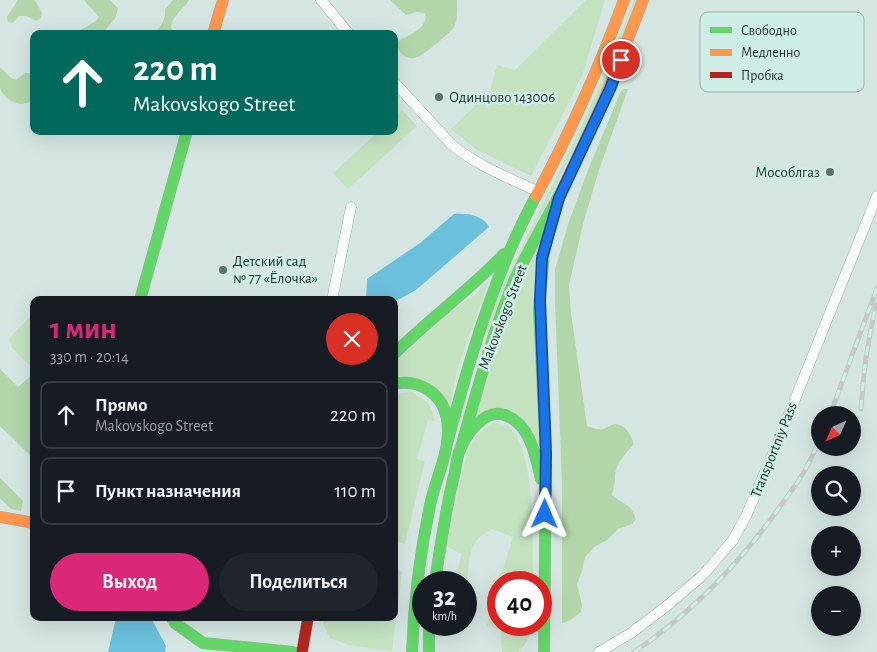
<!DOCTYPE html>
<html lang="ru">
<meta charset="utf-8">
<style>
:root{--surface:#171b24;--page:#20242c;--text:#f1f3f6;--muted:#9ea1a6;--line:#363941;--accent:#db2777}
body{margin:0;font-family:"Alegreya Sans",sans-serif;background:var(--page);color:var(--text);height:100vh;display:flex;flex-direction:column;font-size:19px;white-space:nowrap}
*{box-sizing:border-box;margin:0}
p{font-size:16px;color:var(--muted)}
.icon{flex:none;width:28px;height:28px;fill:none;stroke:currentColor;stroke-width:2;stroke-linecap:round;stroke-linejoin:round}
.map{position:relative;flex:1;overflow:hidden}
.drawer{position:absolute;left:30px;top:296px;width:368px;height:325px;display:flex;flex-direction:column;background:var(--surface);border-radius:10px;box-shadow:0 5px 20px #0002}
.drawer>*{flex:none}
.hud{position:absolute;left:30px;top:30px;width:368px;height:105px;border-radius:10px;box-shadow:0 5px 20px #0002;background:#00695c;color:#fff;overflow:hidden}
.needle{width:32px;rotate:225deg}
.controls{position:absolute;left:811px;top:406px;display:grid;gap:10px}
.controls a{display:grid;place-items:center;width:50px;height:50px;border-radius:50%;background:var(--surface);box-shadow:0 5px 20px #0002;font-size:25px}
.speed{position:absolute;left:412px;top:571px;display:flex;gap:10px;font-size:25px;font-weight:700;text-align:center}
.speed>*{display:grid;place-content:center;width:65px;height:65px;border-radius:50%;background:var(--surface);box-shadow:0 5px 20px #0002;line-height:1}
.speed small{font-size:12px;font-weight:400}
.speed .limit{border:8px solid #d22;background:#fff;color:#111}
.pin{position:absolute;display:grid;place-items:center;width:42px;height:42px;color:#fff;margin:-21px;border:2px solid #fff;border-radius:50%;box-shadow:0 1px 5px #0007}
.me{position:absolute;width:55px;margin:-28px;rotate:1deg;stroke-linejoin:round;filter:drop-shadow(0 0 4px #0008)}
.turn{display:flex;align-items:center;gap:18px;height:105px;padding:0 20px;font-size:22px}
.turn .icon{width:65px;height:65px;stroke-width:2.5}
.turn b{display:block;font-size:35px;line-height:42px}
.round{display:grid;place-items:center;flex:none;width:52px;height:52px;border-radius:26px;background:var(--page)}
.head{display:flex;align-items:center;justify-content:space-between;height:85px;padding:0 20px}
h1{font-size:30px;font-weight:600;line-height:38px;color:var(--accent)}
.action{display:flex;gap:10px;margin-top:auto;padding:10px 20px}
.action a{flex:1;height:58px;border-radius:30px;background:var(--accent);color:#fff;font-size:20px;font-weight:600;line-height:58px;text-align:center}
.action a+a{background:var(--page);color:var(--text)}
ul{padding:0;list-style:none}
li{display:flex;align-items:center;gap:15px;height:68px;margin:0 10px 8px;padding:0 10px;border:2px solid var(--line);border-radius:10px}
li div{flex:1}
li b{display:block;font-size:19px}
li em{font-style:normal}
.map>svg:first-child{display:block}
</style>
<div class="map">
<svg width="877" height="652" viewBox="0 0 877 652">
<rect width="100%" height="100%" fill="#d5e6e2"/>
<g fill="#c4e2c0">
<path d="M586,0h19l-23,76 -51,100 -54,-26 -26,-21 39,-38 7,-26 18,5z"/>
<path d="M634,0h5c-42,120 -111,227 -157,345 -10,24 -14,51 -21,76l-3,3 -3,-3 23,-76 18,-46 81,-164 24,-53z"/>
<path d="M402,110l15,16 -69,63 -15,-16 46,-42h15v-13z"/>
<path d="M544,229l-3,231 -16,-39 -51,-2 38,-119z"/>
<path d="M489,280l-32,90 -7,35 -11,-12 -45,-12v-17l4,-5 47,-43 28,-20z"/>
<path d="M32,315l2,55 -22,-22 -3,-10z"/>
<path d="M412,392c16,9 19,12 23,29l-7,-1 -11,39 8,2 -20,83 -11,-3v-143l7,-5z"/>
<path d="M494,423c3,1 9,1 12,2 31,17 26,125 27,157h-34l14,-45 -21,-8c-5,3 -13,7 -16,12 -9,13 -7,32 -10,46v-5h-27l1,-7h10l7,-4 5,-17 -17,-8 22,-93c7,-15 12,-22 27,-30z"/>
<path d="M394,568l8,4 -10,79 -43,-6 -19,-7 -7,-14 1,-6h70z"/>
<path d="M499,585v40h31c1,11 -4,20 -12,27h-16l-1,-22 -14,-5z"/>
</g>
<g fill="#b2d6aa">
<path d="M18,0h17l7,13 -1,5 -5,3 -9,-5h-8l-6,7 -5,-1 -1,-5z"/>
<path d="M84,0h26l8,8 -2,9 -14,17h-28l22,-13 3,-4z"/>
<path d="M173,0h16c-4,9 -29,25 -12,34h-24c8,-7 13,-14 12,-25z"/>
<path d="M390,0h67c0,8 1,20 -3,27 -2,5 -31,28 -36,30 -11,4 -21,-3 -21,-15 10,-6 33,-15 28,-29l-9,-1 -10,3z"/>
<path d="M0,67l11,11 5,2 9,-7h9v26c-11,10 -29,3 -34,-11 0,-6 0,-15 0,-21z"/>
<path d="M624,89h4l-29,81 -16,54 -14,61 2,28 16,113c4,1 8,3 12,3 6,1 10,-4 16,-5 11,0 16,12 19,20 -8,9 -18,19 -19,31 0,7 -1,12 -3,20 11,10 19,8 24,24l-4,5 -14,5 -11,11 -13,7 -9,10 -3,14 -5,13 5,21 -1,7 -12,9 -7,2v-139l-7,-182v-32l13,-46 20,-54 33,-79z"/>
<path d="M0,369l18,18 16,-14v86l-34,-33z"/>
<path d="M0,478l23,23 -2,10 -10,-2 -11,-11z"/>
</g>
<g fill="#6bc0dc">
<path d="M454,214c13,-1 29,1 35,13l-73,63 -22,12v-2h-28l1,-21 53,-36z"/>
<path d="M116,618h35l15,28 -1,6h-57z"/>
</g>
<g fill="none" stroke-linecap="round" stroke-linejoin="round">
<g stroke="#a1afac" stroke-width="11">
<g id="street">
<path d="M321,0l28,34"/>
<path d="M394,82l58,63c26,21 57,33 87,47"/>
<path d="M332,300l19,-93"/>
<path d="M599,652l32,-19 37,-28 35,-30 30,-35 13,-24 29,-67 102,-253"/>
</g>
</g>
<g stroke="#a1afac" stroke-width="12">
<g id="fast">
<path d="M140,300l47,-169"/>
<path d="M394,354c35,-35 76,-64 110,-100"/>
<path d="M394,384c25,-6 49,10 53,35 5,28 -10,56 -16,82 -11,50 -17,100 -19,151"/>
<path d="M448,440c22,-83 47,-168 88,-244"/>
<path d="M461,447c16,-56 31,-114 54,-168 15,-33 34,-63 50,-95"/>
<path d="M435,582c5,-34 10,-69 18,-102 3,-10 3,-21 7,-30 6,-16 25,-42 45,-35 26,10 30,40 36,64"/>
<path d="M172,618l3,5 28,20 90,9"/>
<path d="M429,625v27"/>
<path d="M544,652l2,-198 -7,-145 5,-57 7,-28"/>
</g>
</g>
<g stroke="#a1afac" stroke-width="12">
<g id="slow">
<path d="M213,34l10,-34"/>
<path d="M565,184l39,-84 39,-100"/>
<path d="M536,196c34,-63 63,-128 88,-196"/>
<path d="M0,517l34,6"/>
</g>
</g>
<g stroke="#a1afac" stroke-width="12">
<path id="jam" d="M302,652l6,-34"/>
</g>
<use href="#street" stroke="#f9fbfb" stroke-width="10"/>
<use href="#fast" stroke="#63d668" stroke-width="11"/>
<use href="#slow" stroke="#ff974d" stroke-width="11"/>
<use href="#jam" stroke="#b3261e" stroke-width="11"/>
<g stroke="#c4c9c8" stroke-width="5">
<g id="rail">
<path d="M861,409c2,-35 7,-70 15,-104"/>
<path d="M830,415l47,-127"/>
<path d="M634,652c58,-39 105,-88 145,-144 9,-13 19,-25 26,-38 6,-10 10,-21 15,-31"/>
</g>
</g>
<use href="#rail" stroke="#ceede6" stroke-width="3" stroke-dasharray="9" stroke-linecap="butt"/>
</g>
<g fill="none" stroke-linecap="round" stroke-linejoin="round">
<g stroke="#114b97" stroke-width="12">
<path id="route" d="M545,514l1,-60 -6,-154 2,-42 17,-60 51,-109 11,-29"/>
</g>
<use href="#route" stroke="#1a73e8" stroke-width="9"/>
</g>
<g fill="#63706e" stroke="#ceede6" stroke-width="2">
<circle cx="439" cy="97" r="5"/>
<circle cx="830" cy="172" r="5"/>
<circle cx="223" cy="270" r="5"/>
</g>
<g text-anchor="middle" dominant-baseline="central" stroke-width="5" stroke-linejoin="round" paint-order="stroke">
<g font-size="15" fill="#25312f" stroke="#ceede6" text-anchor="start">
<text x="449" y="97">Одинцово 143006</text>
<text x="820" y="172" text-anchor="end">Мособлгаз</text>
<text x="233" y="261">Детский сад<tspan x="233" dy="17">№ 77 «Ёлочка»</tspan></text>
</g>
<g font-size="15" fill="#25312f" stroke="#ceede6">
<text transform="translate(503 317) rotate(-69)">Makovskogo Street</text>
<text transform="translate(774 450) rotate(-68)">Transportniy Pass</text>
</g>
</g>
<rect x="700" y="12" width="164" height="80" rx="8" fill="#ceede6" stroke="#9bb5af" stroke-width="1"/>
<rect x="710" y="27" width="22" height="6" fill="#63d668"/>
<rect x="710" y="49" width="22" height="7" fill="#ff974d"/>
<rect x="710" y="72" width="22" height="6" fill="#b3261e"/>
<g font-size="14" fill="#25312f">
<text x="741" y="35">Свободно</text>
<text x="741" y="57">Медленно</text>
<text x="741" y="80">Пробка</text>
</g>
</svg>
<div class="controls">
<a><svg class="needle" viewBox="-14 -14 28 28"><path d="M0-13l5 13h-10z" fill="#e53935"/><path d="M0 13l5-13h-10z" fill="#9ea1a6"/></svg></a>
<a><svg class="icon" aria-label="search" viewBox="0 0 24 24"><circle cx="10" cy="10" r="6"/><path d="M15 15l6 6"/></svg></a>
<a>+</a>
<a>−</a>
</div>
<div class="speed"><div>32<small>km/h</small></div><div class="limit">40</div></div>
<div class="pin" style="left:621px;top:60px;background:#d93025"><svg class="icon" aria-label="arrive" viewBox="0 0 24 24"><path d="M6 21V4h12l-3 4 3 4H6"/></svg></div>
<svg class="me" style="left:545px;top:514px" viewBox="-20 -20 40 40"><path d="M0-17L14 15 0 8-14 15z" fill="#1a73e8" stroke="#fff" stroke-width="4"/></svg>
<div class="hud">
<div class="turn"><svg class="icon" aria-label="ahead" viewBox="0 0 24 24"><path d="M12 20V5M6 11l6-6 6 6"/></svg><div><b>220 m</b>Makovskogo Street</div></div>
</div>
<section class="drawer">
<div class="head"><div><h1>1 мин</h1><p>330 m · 20:14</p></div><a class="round" style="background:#d93025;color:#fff"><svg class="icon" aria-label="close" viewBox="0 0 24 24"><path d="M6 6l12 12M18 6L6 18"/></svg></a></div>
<ul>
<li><svg class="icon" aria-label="ahead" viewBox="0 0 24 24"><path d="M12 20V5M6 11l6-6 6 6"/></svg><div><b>Прямо</b><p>Makovskogo Street</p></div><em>220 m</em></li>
<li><svg class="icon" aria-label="arrive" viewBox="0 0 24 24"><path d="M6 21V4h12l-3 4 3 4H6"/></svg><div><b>Пункт назначения</b></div><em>110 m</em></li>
</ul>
<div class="action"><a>Выход</a><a>Поделиться</a></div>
</section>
</div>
